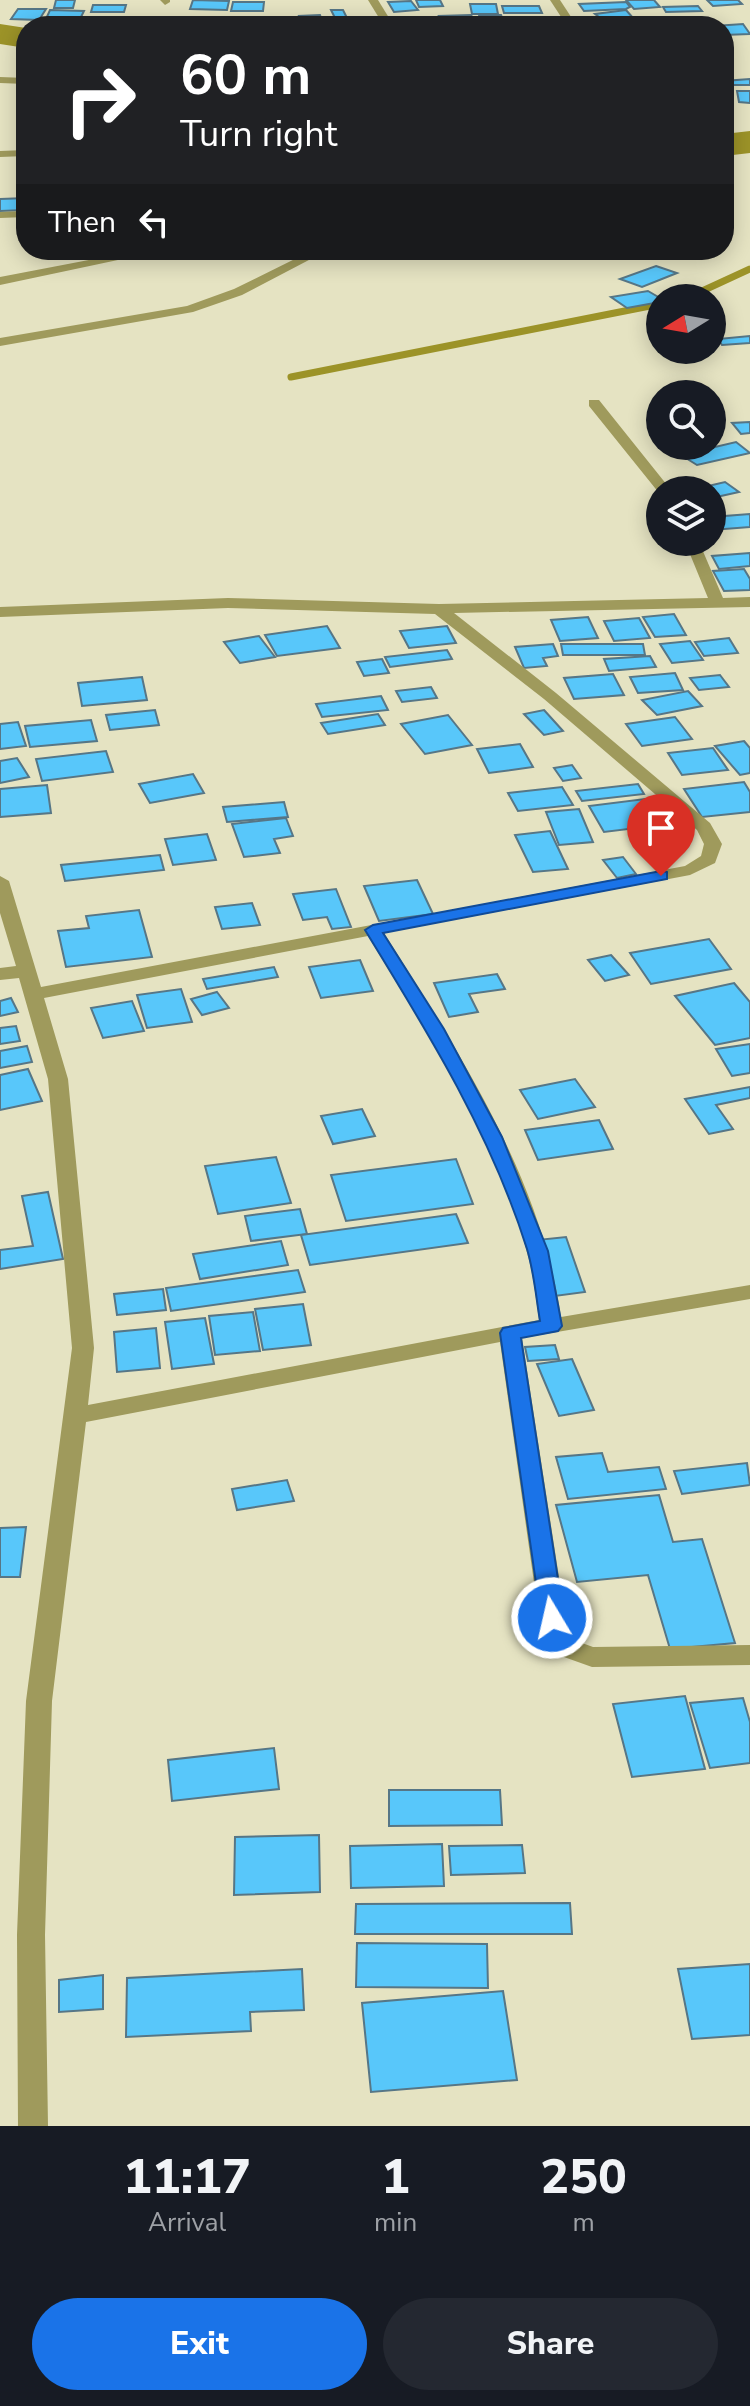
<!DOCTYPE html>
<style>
:root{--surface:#171b24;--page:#242831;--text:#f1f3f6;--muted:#9ea1a6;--accent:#1a73e8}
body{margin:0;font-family:"Nunito Sans",sans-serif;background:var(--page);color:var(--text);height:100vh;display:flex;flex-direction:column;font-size:30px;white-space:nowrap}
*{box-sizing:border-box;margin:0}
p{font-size:26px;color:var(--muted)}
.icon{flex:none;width:44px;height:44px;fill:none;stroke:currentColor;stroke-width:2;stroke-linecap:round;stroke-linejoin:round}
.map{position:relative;height:2126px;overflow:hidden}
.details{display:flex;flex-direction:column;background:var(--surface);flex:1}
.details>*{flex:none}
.banner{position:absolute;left:16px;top:16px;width:718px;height:244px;border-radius:32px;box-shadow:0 4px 20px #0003;background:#202124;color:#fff;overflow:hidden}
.needle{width:52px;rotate:259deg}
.fabs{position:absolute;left:646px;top:284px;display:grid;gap:16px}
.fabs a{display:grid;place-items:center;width:80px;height:80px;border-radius:50%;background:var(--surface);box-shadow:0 4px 20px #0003;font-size:40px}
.pin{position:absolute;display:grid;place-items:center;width:68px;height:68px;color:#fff;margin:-82px -34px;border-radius:50% 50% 50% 0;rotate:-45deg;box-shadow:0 0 8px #0007}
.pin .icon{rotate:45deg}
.me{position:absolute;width:88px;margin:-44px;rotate:351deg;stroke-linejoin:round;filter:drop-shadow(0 0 6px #0008)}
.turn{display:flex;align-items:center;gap:28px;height:168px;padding:0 32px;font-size:36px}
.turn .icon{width:104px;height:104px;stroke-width:2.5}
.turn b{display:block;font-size:56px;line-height:68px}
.then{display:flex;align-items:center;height:76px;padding:0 32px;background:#0003;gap:16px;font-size:30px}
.eta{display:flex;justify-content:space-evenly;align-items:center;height:136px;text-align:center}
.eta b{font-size:48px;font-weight:800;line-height:56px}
.button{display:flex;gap:16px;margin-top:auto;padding:16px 32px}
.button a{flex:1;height:92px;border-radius:48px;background:var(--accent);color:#fff;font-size:32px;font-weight:800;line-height:92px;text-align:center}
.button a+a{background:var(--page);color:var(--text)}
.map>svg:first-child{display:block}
</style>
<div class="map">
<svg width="750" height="2126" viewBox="0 0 750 2126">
<rect width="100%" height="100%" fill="#e5e3c2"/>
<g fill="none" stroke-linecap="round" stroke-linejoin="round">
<g stroke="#9c9328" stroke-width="7">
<path d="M687,298l63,-29"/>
<path d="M291,377l369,-73"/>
</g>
<g fill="#9c9328" fill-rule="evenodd">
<path d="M0,24l26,4v20l-26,-4z"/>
<path d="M750,131v22l-26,3v-22z"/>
</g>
</g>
<g fill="#58c7fa" stroke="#567686" stroke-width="2">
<path d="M56,0h19l-2,8h-19z"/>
<path d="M193,0l36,1 -2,9 -37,-1z"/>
<path d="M416,0h24l3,6 -24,1z"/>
<path d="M626,0h28l6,7 -26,2z"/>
<path d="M707,0h31l4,4 -29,2z"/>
<path d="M411,1l7,9 -24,2 -6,-10z"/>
<path d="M233,2h31l-1,9h-32z"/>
<path d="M626,2l4,5 -4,2 -42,2 -5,-7z"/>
<path d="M470,4h26l2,10h-26z"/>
<path d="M93,5h33l-2,7h-33z"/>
<path d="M502,6h37l3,7h-38z"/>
<path d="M698,6l4,5 -36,1 -3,-5z"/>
<path d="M18,9h28l-7,11 -28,-1z"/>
<path d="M50,10l34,1 -4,8h-34z"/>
<path d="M331,10h12l8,16h-12z"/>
<path d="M626,10l8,9 -31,1 -8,-6z"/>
<path d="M320,15l4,11h-21l-4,-10z"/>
<path d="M471,15l3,5 -32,1 -3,-5z"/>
<path d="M479,15h22l4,10h-23z"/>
<path d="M743,24l7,10 -26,1v-9h-10z"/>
<path d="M750,79v6h-24l-2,-4z"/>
<path d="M737,91h13v12l-11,-1z"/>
<path d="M26,198v12l-26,1v-12z"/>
<path d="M656,266l21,7 -35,14 -22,-8z"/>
<path d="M648,291l12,7v4l-33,6 -16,-11z"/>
<path d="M750,336v7l-28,2 -4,-6z"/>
<path d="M750,422v11l-9,1 -9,-11z"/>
<path d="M736,442l14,11 -53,12 -16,-10z"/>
<path d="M725,482l14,10 -27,6v-8h-21z"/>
<path d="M750,514v13l-38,3v-13z"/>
<path d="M750,553v13l-31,3 -7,-13z"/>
<path d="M744,569l6,10v11l-26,1 -11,-20z"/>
<path d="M674,614l12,21 -31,2 -12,-20z"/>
<path d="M588,617l10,21 -38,3 -9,-21z"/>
<path d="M639,618l11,20 -36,3 -10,-20z"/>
<path d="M327,626l13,22 -63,8 -12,-21z"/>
<path d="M447,626l9,17 -47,5 -9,-17z"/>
<path d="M259,636l16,21 -35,6 -16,-21z"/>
<path d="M729,638l9,15 -34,3 -9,-14z"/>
<path d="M690,641l13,19 -31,3 -12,-19z"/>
<path d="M553,644l5,12 -15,2 4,8 -23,2 -9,-21z"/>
<path d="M561,644h82l2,11h-82z"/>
<path d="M447,650l5,9 -62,8 -5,-10z"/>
<path d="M650,656l6,11 -47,4 -5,-12z"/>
<path d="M382,659l7,14 -25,3 -7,-14z"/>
<path d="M675,673l8,17 -45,3 -8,-16z"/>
<path d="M613,674l11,21 -50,4 -10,-21z"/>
<path d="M720,675l9,12 -30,3 -9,-12z"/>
<path d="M142,677l5,23 -65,6 -4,-23z"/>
<path d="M431,687l6,11 -35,4 -6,-11z"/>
<path d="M688,691l14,15 -45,9 -15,-15z"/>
<path d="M381,696l7,14 -66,7 -6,-13z"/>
<path d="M155,710l4,15 -49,5 -4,-15z"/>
<path d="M544,710l19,21 -19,4 -20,-21z"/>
<path d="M378,714l7,11 -57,9 -7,-11z"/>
<path d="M448,715l24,30 -47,9 -24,-30z"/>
<path d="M675,717l17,22 -50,7 -16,-22z"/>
<path d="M91,720l6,21 -67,6 -5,-21z"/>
<path d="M18,722l8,24 -26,3v-25z"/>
<path d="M744,741l6,7v25l-10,2 -25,-29z"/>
<path d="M520,744l13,23 -44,6 -12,-24z"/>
<path d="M713,748l15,22 -46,5 -14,-22z"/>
<path d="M106,751l7,21 -71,9 -6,-22z"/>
<path d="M17,758l12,19 -29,6v-22z"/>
<path d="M572,765l9,13 -18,3 -9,-13z"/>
<path d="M193,774l11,19 -54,10 -11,-19z"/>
<path d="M744,782l6,10v20l-48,5 -18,-28z"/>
<path d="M638,784l6,10 -62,7 -6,-10z"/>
<path d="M47,785l4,28 -51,4v-28z"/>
<path d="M562,787l11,18 -55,6 -10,-18z"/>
<path d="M645,799l16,26 -57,7 -15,-26z"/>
<path d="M284,802l4,15 -61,5 -4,-15z"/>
<path d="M579,809l14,33 -34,3 -13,-33z"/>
<path d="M286,818l7,18 -19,3 6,14 -36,4 -12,-33z"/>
<path d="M550,831l18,38 -35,3 -18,-37z"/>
<path d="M207,834l9,26 -43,5 -8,-26z"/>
<path d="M160,855l4,15 -99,11 -4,-16z"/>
<path d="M623,857l13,17 -19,4 -14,-18z"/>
<path d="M417,880l16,34 -54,7 -15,-35z"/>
<path d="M336,889l15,38 -19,2 -5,-12 -24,3 -10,-26z"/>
<path d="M252,903l8,22 -38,4 -7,-22z"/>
<path d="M139,910l13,47 -86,10 -8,-36 31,-3 -3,-12z"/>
<path d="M709,939l22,30 -80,15 -21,-31z"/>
<path d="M611,955l18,20 -24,6 -17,-21z"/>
<path d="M360,960l13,31 -52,7 -12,-31z"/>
<path d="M274,967l4,10 -71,12 -4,-10z"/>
<path d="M497,974l8,15 -36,5 9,18 -29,5 -15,-34z"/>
<path d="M734,983l16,19v36l-35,7 -40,-49z"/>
<path d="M181,989l11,33 -45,6 -10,-33z"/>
<path d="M217,992l12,16 -27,7 -11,-16z"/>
<path d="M11,998l7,14 -18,4v-15z"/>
<path d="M132,1001l12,30 -41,7 -12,-30z"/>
<path d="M16,1026l4,15 -20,3v-16z"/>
<path d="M750,1044v29l-18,3 -16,-27z"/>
<path d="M27,1046l5,16 -32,6v-17z"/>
<path d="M28,1069l14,32 -42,9v-35z"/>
<path d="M575,1079l20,28 -57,12 -18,-29z"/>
<path d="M750,1087v11l-34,7 17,24 -24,5 -24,-35z"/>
<path d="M362,1109l13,27 -42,8 -12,-28z"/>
<path d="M599,1120l14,29 -75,11 -13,-30z"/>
<path d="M276,1157l15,46 -73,11 -13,-48z"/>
<path d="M456,1159l17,45 -127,17 -15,-46z"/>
<path d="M48,1192l15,67 -63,10v-19l33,-4 -11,-50z"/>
<path d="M300,1209l7,25 -56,7 -6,-25z"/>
<path d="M456,1214l12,29 -158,22 -9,-30z"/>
<path d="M566,1237l19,55 -30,4 -18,-56z"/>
<path d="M281,1241l7,24 -88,14 -7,-25z"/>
<path d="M298,1270l7,22 -134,19 -5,-23z"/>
<path d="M163,1289l3,21 -49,5 -3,-21z"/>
<path d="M303,1304l8,41 -48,5 -8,-41z"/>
<path d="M253,1312l7,39 -45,4 -6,-39z"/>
<path d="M205,1318l9,46 -42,5 -7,-47z"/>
<path d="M156,1328l4,40 -43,4 -3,-40z"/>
<path d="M555,1345l4,14 -31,2 -3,-14z"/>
<path d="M572,1359l22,51 -35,6 -22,-52z"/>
<path d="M602,1453l6,19 51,-5 7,22 -98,10 -12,-42z"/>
<path d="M747,1463l3,22 -68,9 -8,-23z"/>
<path d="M287,1480l7,21 -57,9 -5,-21z"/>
<path d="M659,1495l14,47 29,-3 33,104 -65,6 -22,-74 -71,7 -21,-77z"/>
<path d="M26,1527l-6,50h-20v-49z"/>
<path d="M685,1696l20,73 -73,8 -19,-73z"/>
<path d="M743,1698l7,24v41l-40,5 -20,-65z"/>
<path d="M274,1748l5,41 -107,12 -4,-41z"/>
<path d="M389,1790h111l2,35 -113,1z"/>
<path d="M319,1835l1,57 -86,3 1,-58z"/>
<path d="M442,1844l2,42 -93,2 -1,-42z"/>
<path d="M522,1845l3,28 -74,2 -2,-29z"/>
<path d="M570,1903l2,31h-217l1,-30z"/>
<path d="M357,1943l130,1 1,44 -132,-1z"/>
<path d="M750,1964v71l-58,4 -14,-70z"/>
<path d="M302,1969l2,41 -54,2 1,19 -125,6 1,-59z"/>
<path d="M103,1975v34l-44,3v-32z"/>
<path d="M503,1991l14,89 -146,12 -9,-89z"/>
</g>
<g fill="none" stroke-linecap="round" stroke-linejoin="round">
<g fill="#9f9a5c" fill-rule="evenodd">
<path d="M160,0h10v2l-5,3z"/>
<path d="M368,0h10l16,26h-10z"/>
<path d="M550,0h10l17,26h-10z"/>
<path d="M0,77l26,1v6l-26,-1z"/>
<path d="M26,150v6l-26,1v-6z"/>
<path d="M26,211v6l-26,1v-6z"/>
<path d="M141,250h24l-165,35v-8z"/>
<path d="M313,250h15l-86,45 -49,17 -193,34v-8l187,-32 47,-17z"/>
<path d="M589,400h10l72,90h-11l-1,3 -70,-87z"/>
<path d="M685,542h14l24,56 27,-1v10l-296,6 102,80 154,130 12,21 -7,19 -25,12 -306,58c74,118 157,244 177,384l189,-32v14l-228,39 43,278 17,27 11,4 157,-2v20l-158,2 -28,-10 -25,-39 -39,-276 -414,80 -34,279 -7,234 3,191h-30l-1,-191 9,-234 46,-353 -24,-269 -29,-101 -19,2v-12l16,-2 -16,-53v-37l9,5 32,106 644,-121 16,-10 3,-12 -7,-14 -153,-131 -109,-85 -207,-6 -228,9v-10l228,-9 211,6 269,-6zM368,936c59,96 134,214 161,324 5,20 7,40 10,60l-451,85 6,-57 -26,-269 -24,-81z"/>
</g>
</g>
<path fill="#1a73e8" stroke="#114b97" stroke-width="2" d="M661,871l6,1v7l-284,54 61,96 58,108 46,114 14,75 -4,5 -37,7 43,280 -4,6h-16l-3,-6 -41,-285 3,-5 37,-7c-4,-24 -6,-49 -13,-72 -36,-115 -100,-218 -162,-319l8,-5z"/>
</svg>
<div class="fabs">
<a><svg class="needle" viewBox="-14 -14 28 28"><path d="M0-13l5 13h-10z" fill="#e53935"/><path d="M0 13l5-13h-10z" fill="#9ea1a6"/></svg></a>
<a><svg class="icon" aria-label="search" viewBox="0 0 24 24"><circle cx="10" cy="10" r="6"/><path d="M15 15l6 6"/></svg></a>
<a><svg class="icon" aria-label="layers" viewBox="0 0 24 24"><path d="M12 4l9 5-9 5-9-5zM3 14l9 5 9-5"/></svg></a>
</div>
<div class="pin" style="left:661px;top:876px;background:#d93025"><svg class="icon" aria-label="arrive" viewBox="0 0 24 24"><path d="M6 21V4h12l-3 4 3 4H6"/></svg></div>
<svg class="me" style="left:552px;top:1618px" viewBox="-20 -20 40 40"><circle r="17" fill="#1a73e8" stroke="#fff" stroke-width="3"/><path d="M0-11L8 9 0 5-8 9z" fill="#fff"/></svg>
<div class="banner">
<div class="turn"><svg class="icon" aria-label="right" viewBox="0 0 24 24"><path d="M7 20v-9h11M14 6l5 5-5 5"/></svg><div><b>60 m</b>Turn right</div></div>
<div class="then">Then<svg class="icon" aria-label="left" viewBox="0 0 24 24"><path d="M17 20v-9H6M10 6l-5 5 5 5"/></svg></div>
</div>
</div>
<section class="details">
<div class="eta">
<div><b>11:17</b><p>Arrival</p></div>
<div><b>1</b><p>min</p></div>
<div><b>250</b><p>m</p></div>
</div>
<div class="button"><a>Exit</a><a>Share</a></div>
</section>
